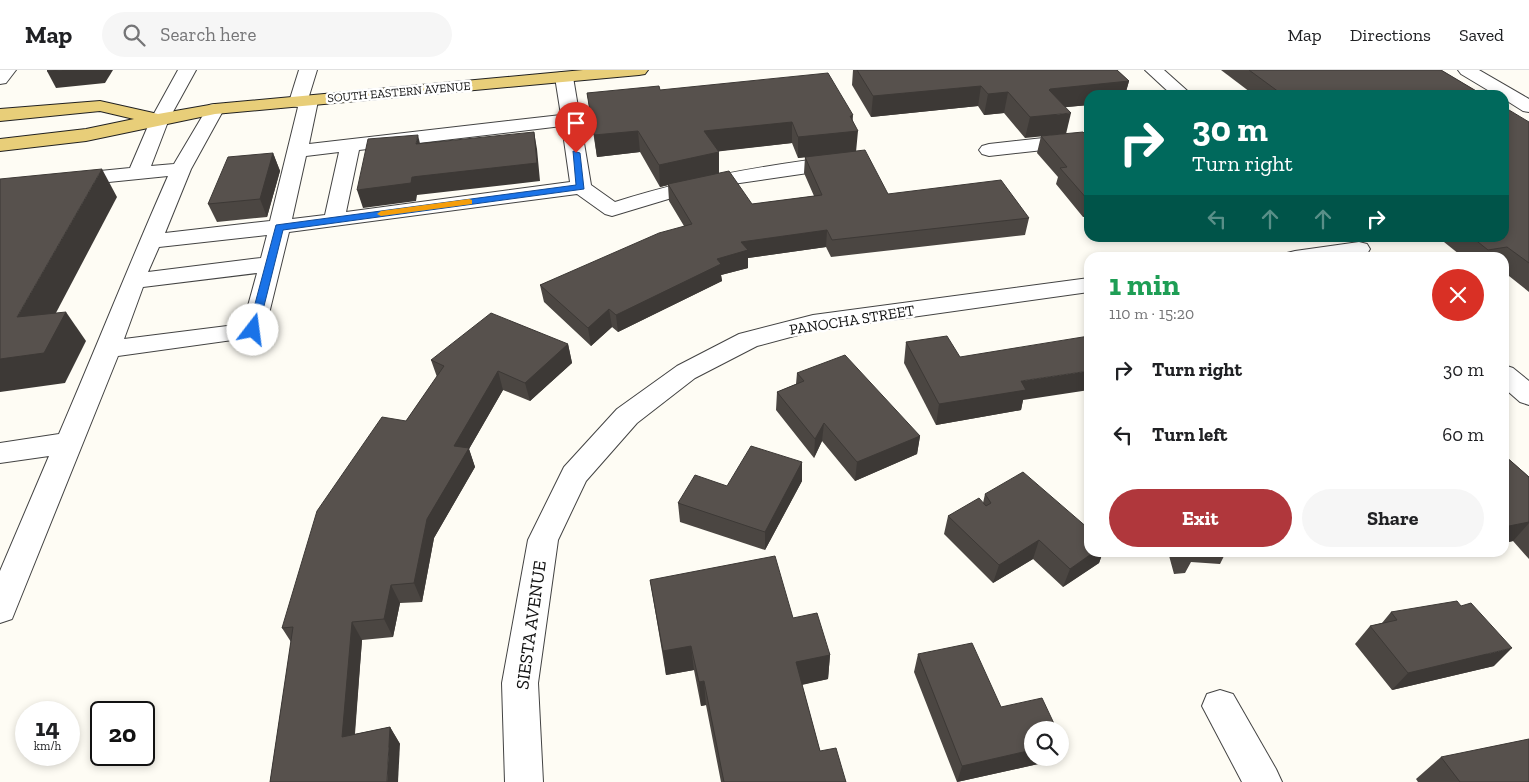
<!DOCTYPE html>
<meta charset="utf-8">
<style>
:root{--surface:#fff;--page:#f6f6f6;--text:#202124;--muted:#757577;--line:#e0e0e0;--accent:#b0373c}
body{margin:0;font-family:"Zilla Slab",serif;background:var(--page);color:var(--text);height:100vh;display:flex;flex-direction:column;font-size:19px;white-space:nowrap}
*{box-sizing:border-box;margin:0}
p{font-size:16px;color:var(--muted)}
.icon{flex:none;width:28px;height:28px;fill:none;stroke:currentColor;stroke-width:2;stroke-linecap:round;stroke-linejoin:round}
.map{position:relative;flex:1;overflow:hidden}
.sheet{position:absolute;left:1084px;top:182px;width:425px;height:305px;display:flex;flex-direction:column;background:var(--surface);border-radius:15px;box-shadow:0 2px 8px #0003}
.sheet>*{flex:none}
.guide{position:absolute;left:1084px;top:20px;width:425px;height:152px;border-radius:15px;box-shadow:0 2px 8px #0003;background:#00695c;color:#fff;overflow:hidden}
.tools{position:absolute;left:1024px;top:651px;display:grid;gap:10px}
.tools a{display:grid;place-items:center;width:45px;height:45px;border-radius:50%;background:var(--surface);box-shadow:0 2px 8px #0003;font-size:25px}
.speed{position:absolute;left:15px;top:631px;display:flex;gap:10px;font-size:25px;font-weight:700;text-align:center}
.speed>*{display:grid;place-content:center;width:65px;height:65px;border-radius:50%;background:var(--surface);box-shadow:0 2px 8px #0003;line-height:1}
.speed small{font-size:12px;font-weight:400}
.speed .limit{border:2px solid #111;border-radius:8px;background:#fff;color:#111}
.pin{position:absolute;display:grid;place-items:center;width:42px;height:42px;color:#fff;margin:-51px -21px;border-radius:50% 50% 50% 0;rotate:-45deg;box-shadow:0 0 5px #0007}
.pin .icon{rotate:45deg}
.me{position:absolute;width:55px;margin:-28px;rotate:15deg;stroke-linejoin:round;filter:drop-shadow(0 0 4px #0008)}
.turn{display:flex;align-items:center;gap:18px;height:105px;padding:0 25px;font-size:22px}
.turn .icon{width:65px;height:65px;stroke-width:2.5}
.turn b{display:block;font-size:35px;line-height:42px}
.lanes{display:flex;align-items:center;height:48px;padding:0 25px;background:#0003;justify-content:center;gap:25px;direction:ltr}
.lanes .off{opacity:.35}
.round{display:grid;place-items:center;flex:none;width:52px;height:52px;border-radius:26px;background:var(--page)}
.headline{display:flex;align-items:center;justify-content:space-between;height:85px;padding:0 25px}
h1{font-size:30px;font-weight:700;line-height:38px;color:#1e9e55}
.primary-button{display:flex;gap:10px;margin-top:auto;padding:10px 25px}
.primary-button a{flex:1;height:58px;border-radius:30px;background:var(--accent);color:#fff;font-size:20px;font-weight:700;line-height:58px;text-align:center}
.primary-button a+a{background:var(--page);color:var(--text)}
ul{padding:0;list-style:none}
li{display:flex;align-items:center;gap:15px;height:65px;padding:0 25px}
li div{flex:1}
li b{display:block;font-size:19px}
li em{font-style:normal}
header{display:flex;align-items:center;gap:30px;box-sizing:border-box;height:70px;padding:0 25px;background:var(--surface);border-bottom:1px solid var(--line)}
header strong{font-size:24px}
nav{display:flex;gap:28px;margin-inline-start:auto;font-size:18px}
.search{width:350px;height:45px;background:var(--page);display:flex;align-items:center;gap:12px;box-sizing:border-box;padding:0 18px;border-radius:28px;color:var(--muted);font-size:19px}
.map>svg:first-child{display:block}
</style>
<header>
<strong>Map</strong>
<div class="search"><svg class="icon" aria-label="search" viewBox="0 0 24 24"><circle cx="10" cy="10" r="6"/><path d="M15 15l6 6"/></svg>Search here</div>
<nav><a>Map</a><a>Directions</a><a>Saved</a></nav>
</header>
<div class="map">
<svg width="1529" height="712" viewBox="0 0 1529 712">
<rect width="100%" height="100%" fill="#fefcf4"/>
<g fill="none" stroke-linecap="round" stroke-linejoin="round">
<g stroke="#434343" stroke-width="2">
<g id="minor">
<path d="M0,0h16l-10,13 -6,1z"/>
<path d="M178,0h18l-27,49 -18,47 23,-2 35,-59 6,-1 6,1 3,4 -33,60 -26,64 105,-12 28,-114 -6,-1 -3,-4 10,-32h18l-8,26 6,1 3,4 -9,43 252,-29 -6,-38 3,-4 6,-1 6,1 3,4 18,108 24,17c74,-24 150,-37 227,-46l7,2 3,4 -3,4 -7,2 -116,17 -51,12 -63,19 -7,-2 -28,-20 -288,38 -24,98 -3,6 -144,20 -102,253 -4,10 -12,4v-52l49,-115 -49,7v-20l59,-9c37,-86 71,-172 109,-258l-168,17v-12l130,-13 21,-49zM562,56l8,56 -224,30 13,-62zM339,82l-14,63 -33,4 14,-63zM267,165l-6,23 -113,14 11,-25zM257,203l-14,51 -119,15 19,-52z"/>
<path d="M1145,0h19l28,25h-20z"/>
<path d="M1458,0h21l50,29v13l-6,-1 -19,-12v-4h-8l-35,-21z"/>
<path d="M1089,63v12l-100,11 -7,-2 -3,-4 3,-4 7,-2z"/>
<path d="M1359,172l8,2 3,5 -3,5 -21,4h-62l3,-5 8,-2z"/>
<path d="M1089,208v14l-276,39 -56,15 -62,32 -58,45 -51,58 -28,59 -20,143 5,99h-38l-3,-99 26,-143 36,-73 53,-58 60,-43 62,-32 74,-19z"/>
<path d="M1504,295l9,3 16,13v24l-9,-3 -16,-14z"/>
<path d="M1220,620l13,4 43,75 6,13h-40l-40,-76 5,-12z"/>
</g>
</g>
<g stroke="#212121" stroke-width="2">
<path id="major" d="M583,0h65l-3,4 -6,1 -424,39 -129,27 -86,10v-12l86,-10 48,-10 -34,-8 -100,10v-12l100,-8 58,13 57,-10z"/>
</g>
<use href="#minor" fill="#fff" fill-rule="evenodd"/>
<use href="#major" fill="#e8ce79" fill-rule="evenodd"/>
</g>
<g fill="#4b4642" fill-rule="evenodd">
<path d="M853,0h264l12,11 -4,14h-36v10l-23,2 -41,31 -21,-25 -20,2 -6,-9 -107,11 -19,-32z"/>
<path d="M1221,0h220l42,25h-229z"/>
<path d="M660,20l193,31 3,30 32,43 141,24 -4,17 -194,22 -5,-10 -78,11v10l-27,7 1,6 -104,51 -6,-5 -21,19 -47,-44 -4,-17 144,-59 -15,-25 -1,-16 -8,2 -20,-35 -43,5 -10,-64zM792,73l6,15 7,-1 -1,16 10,23 -62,8 -33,-31 -1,-22z"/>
<path d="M1529,52v170l-25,-20v-14h-40l-25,-20h65z"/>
<path d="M1041,66l48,2v78l-6,1 -27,-33 2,-7 -21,-24z"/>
<path d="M273,83l7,18 -13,46 -50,5 -9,-18z"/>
<path d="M906,272l54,15 63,43 -2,10 -85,15 -32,-62z"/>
<path d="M568,274l4,19 -42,38 -27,-11 -34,59 6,18 -41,71 -12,64 -22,1 -7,34 -31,3 -7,94 35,-7 10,17 -130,38 21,-140 -9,-14 124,-207 31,-44 -6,-17z"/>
<path d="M797,303l123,63 -3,18 -62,27 -33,-40 -8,17 -38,-48 1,-18 19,-8z"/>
<path d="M1504,385l25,22v82l-16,-18 -9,2z"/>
<path d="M802,392v19l-37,69 -85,-28 -2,-19 49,-17z"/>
<path d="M985,424l104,58h14l-4,11 -36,24 -30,-28 -40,24 -49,-49 4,-18 35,-13z"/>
<path d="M1168,482h58l-6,12 -29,-2 -6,11 -11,1z"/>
<path d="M650,510l143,38 37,37 -2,24 -26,6 18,66 26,31h-125l-15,-77 -5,1 -7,-36 -28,5z"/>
<path d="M1461,536l33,60 -102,24 -37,-46 15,-18 12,-3 9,-11z"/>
<path d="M918,584l83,53 31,51h25l-1,2 -99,22 -43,-110z"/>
<path d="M1441,687l88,25h-111l-2,-3z"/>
</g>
<g fill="#3d3936">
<path d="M63,0h50l-8,13 -49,5 -9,-17z"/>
<path d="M1129,11l-4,14h-36v10l-43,4 3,-19 1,-1z"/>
<path d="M981,16l-3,20 -107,11 2,-21z"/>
<path d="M1008,22l-4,21 -20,2 4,-21z"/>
<path d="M1071,43l-5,21 -41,4 5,-21z"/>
<path d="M853,45l-1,16h6l-2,21 -58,6v-21l52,-21z"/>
<path d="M792,52v21l-87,10 -1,-22z"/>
<path d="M638,61l2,21 -43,5 -3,-22z"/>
<path d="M534,62l3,17 3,32 -123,14 -1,6 -53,7 -6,-18 55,-13z"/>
<path d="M418,65l4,17 -6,-8z"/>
<path d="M719,82v21l-59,14 -1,-22z"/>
<path d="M273,83l7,18 -13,46 -7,-18z"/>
<path d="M102,99l15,28 -79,150 -21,-30z"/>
<path d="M1088,130h1v16l-6,1z"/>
<path d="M827,160l-1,17 -78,11v10l-27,7 1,6 -104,51 -2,-17 101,-56 24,-17z"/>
<path d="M609,239l3,18 -21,19 -3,-18z"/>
<path d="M66,242l20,29 -21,42 -65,9v-33z"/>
<path d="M568,274l4,19 -42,38 -5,-18z"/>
<path d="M498,301l5,19 -34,59 6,18 -41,71 -12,64 -8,-19 13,-64 27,-73z"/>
<path d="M1089,301v19l-66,10 -2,10 -85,15 3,-21 82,-23z"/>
<path d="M824,353l-2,18 -8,17 1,-19z"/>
<path d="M920,366l-3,18 -62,27 2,-19z"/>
<path d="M802,392v19l-37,69v-18z"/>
<path d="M1529,452v1l-16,18 -9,2v-16z"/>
<path d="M1039,470l-6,19 -40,24 6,-18z"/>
<path d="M1094,482h9l-4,11 -36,24 7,-18z"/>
<path d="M391,515l9,18 -7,34 -9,-18z"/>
<path d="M352,552l10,18 -9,113 -11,-16z"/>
<path d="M691,576l3,24 -28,5 -3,-24z"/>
<path d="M1512,578l-18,18 -102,24 16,-17z"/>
<path d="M830,585l-2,24 -33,7 1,-24z"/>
<path d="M704,611l2,24 -5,1 -2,-24z"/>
<path d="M390,657l10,17 -2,38h-11z"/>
<path d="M1064,673l-4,8v-7z"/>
<path d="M1032,680v8h25l-1,2 -99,22 5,-16z"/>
</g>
<g fill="#57514d" stroke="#3d3936">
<path d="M48,0h15l-16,1z"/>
<path d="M857,0h260l12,11 -79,8 -1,1 22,23 -41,4 -22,-25 -20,2 -7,-8 -108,10z"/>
<path d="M1249,0h192l42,25h-200z"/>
<path d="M828,3l25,42 -3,1 8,15 -60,6 -6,-15 -88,9 15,21 -60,13 -21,-34 -44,4 -7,-42 72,-7 1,4z"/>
<path d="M1504,37l25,15v141l-22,-16 -19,3 -15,-12h31z"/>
<path d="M534,62l3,31 -125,14 -1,6 -54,7 11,-51 50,-4 -2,9z"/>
<path d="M1083,62l6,6v62h-1l-28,-32 7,-1 -26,-31z"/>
<path d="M865,80l23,44 113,-14 28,38 -197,22 -5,-10 -86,12 7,8 -31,9 4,5 -105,51 -7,-6 -21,19 -48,-43 119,-52 33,-9 -24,-40 61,-13 23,33 70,-9 -17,-38z"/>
<path d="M273,83l-13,46 -52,5 20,-47z"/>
<path d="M102,99l-85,148 49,-5 -22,41 -44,6v-180z"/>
<path d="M491,243l77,31 -43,39 -27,-12 -44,75 15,2 -42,71 -13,64 -23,2 -7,34 -32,3 -10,115 48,-10 -3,55h-117l23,-155 -11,1 35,-117 65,-94 24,4 38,-55 -13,-6z"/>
<path d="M947,266l13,21 129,-21v35l-68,10 5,9 -87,14 -33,-62z"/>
<path d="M845,285l75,81 -63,26 -33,-39 -9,16 -38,-47 27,-11 -7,-8z"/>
<path d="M751,376l51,16 -37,70 -87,-29 17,-28 32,11z"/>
<path d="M1504,385l25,22v45l-25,5z"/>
<path d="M1023,402l66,57v23h5l-24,17 -31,-29 -40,25 -51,-49 31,-18 7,8 5,-3 -6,-9z"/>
<path d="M1183,482h12v3l-11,1z"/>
<path d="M775,486l18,62 24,-5 13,42 -34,7 24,89 16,-3 10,34h-122l-20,-101 -5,1 -8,-36 -28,5 -13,-71z"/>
<path d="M1457,531l4,5 10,-3 41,45 -104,25 -38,-47 27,-6 -6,-8z"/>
<path d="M972,573l29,64 41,-9 15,32h-25v20l-70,16 -44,-112z"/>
<path d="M1060,666l4,7 -4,1z"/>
<path d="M1529,669v43h-69l-19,-25z"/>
</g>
<path fill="#1a73e8" stroke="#114b97" d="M573,81l7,2 4,36 -301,41 -25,100 -5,3 -5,-3 28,-105 300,-40z"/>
<path fill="#f59e0b" d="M469,129l3,1v4l-91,12 -4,-2 4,-3z"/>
<g text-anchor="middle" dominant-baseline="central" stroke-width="5" stroke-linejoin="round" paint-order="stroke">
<g font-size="12" fill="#101010" stroke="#fff">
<text transform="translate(399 22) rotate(-5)">SOUTH EASTERN AVENUE</text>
</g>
<g font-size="15" fill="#101010" stroke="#fff">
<text transform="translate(852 250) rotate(-9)">PANOCHA STREET</text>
</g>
<g font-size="18" fill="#101010" stroke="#fff">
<text transform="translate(531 555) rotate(-82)">SIESTA AVENUE</text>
</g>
</g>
</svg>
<div class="tools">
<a><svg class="icon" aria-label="search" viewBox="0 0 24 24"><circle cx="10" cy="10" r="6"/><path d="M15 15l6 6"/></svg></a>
</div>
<div class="speed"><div>14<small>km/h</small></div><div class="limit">20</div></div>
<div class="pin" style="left:576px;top:83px;background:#d93025"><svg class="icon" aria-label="arrive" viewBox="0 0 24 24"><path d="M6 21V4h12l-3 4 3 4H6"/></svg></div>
<svg class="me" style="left:253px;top:260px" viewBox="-20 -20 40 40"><circle r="19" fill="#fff"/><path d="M0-13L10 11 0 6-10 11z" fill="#1a73e8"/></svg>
<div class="guide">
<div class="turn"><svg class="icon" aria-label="right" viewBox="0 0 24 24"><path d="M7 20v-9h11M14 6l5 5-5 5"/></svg><div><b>30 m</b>Turn right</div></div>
<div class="lanes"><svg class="icon off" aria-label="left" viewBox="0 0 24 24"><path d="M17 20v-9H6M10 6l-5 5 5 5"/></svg><svg class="icon off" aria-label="ahead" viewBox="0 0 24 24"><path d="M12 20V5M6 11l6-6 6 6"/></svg><svg class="icon off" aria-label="ahead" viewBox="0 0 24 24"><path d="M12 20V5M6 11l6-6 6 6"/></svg><svg class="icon" aria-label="right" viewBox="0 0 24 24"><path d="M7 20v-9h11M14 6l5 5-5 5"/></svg></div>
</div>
<section class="sheet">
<div class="headline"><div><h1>1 min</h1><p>110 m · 15:20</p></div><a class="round" style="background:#d93025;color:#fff"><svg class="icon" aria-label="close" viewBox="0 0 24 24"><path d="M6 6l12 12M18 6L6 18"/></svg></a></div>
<ul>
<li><svg class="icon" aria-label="right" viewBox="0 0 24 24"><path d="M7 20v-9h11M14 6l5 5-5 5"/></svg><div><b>Turn right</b></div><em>30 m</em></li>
<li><svg class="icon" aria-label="left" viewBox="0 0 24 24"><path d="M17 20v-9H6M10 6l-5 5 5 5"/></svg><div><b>Turn left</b></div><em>60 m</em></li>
</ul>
<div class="primary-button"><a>Exit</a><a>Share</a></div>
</section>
</div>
